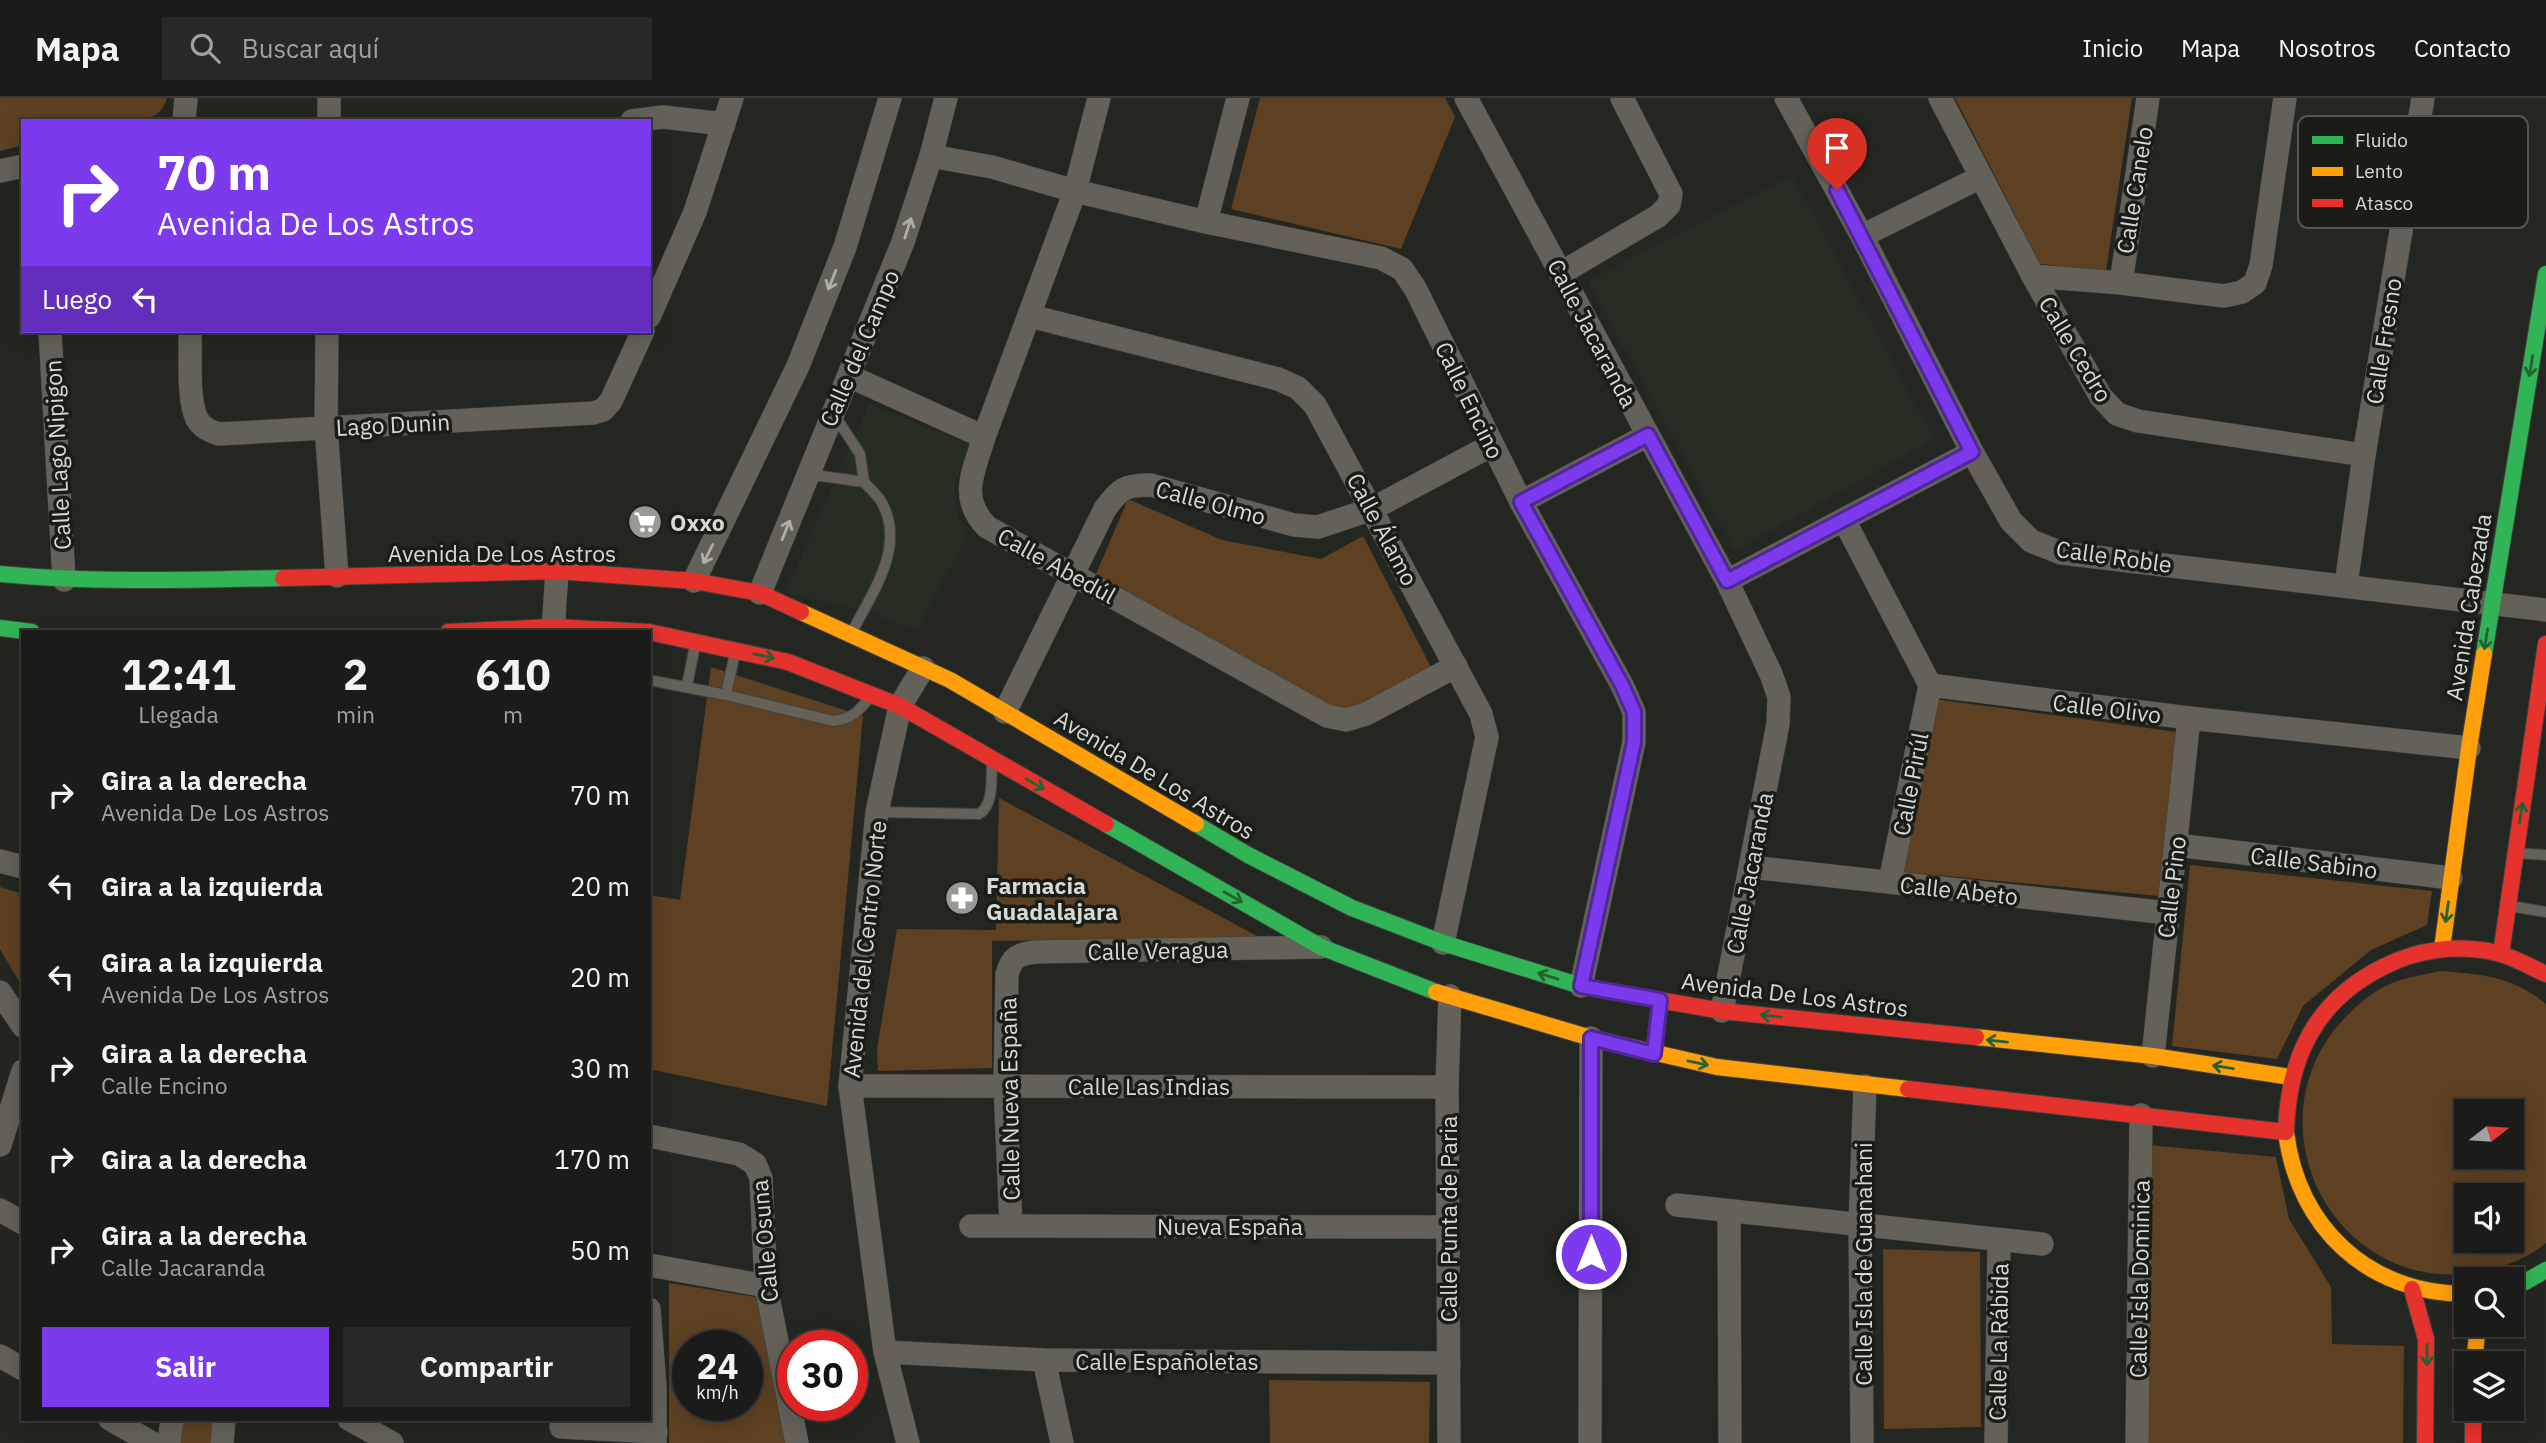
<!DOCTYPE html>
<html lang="es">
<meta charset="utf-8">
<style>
:root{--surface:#1b1c19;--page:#282926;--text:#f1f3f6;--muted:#a0a1a2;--line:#393a38;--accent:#7c3aed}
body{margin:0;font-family:"IBM Plex Sans",sans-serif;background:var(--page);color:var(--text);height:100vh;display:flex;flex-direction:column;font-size:26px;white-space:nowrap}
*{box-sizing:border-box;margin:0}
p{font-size:23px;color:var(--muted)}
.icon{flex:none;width:38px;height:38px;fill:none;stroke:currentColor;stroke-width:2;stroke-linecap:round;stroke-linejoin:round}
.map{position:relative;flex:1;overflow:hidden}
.side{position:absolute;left:21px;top:532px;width:630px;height:791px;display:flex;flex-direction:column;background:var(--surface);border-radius:0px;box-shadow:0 4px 18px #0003,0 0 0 2px var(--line)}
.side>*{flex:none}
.hud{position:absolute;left:21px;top:21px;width:630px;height:214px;border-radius:0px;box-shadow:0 4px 18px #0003,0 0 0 2px var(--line);background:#7c3aed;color:#fff;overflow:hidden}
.needle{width:46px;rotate:73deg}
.controls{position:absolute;left:2454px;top:1001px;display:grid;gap:14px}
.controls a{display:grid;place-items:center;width:70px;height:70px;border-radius:0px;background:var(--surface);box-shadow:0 4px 18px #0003,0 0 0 2px var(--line);font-size:35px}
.speed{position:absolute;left:672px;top:1232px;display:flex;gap:14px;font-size:35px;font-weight:700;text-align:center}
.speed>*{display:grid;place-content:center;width:91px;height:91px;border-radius:50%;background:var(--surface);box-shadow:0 4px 18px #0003,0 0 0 2px var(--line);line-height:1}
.speed small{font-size:18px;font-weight:400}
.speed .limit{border:10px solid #d22;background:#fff;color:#111}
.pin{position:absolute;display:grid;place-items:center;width:60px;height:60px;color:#fff;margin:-72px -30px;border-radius:50% 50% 50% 0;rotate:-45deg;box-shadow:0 0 7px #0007}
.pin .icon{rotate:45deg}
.me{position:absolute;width:77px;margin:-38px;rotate:0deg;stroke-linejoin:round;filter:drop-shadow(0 0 5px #0008)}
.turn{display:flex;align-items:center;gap:24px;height:147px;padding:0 21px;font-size:32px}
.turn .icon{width:91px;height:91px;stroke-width:2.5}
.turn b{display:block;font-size:49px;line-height:60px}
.then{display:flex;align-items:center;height:66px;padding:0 21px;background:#0003;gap:14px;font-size:26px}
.eta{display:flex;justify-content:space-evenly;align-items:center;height:119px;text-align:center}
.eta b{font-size:42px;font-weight:700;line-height:49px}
.primary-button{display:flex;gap:14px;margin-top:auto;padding:14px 21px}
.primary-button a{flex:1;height:80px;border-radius:0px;background:var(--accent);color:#fff;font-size:28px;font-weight:700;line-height:80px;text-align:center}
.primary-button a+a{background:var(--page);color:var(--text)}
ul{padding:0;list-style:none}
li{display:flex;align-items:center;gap:21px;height:91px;padding:0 21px}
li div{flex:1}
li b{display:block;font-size:26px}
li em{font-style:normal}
header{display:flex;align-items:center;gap:42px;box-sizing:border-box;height:98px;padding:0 35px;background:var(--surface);border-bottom:2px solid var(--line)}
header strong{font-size:33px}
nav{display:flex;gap:38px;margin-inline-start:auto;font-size:24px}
.search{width:490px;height:63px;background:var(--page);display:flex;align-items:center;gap:18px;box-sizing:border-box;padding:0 24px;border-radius:0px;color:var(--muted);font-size:26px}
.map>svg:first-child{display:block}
</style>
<header>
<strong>Mapa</strong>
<div class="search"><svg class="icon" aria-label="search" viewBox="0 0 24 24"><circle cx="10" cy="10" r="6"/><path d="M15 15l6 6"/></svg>Buscar aquí</div>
<nav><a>Inicio</a><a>Mapa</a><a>Nosotros</a><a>Contacto</a></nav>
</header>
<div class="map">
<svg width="2546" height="1345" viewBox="0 0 2546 1345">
<rect width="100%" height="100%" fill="#242621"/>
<g fill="#272d22">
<path d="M1792,77l142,264 -199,112 -147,-270z"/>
<path d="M869,306l100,40 -14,40 1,26 11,25 -50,95 -45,-17 -87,-20z"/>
</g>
<g fill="#5e4123" fill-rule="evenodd">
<path d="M0,0h167c-3,8 -5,13 -12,17 -18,11 -107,6 -132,6v24l-23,6z"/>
<path d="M1260,0h185l10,19 -54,132 -170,-40z"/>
<path d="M1955,0h177l-26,173 -66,-7z"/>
<path d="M1128,401l94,41 99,19 42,-23 69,133 -84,46 -252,-141z"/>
<path d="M711,569l152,49 -36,390 -178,-37v-174l31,5z"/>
<path d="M1934,601l243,33 -18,164 -256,-24z"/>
<path d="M999,700l260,139 -267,4v127l-114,3 -1,-22 20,-120 99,1z"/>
<path d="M2190,767l242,26 -5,34 -56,25 -68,56 -26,53 -105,-13z"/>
<path d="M0,789l23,7v94l-23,-39z"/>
<path d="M2439,873c41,3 74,5 107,33v239c-21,17 -46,26 -72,30 -135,19 -222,-138 -139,-244 15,-18 35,-37 57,-46 15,-6 32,-8 47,-12zM2466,1013h45v46h-45zM2466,1097h45v46h-45z"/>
<path d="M2148,1047l128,12 13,62 42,68 1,57 72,2 -1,97h-255z"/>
<path d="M1883,1151l97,3 1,175 -97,2z"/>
<path d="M669,1185l87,14 30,146h-117zM688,1248h59v59h-59z"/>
<path d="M1269,1282l161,2 -1,61h-159z"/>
<path d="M180,1321h34l-2,24h-34z"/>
</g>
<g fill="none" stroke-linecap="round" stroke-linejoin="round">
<g stroke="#41423f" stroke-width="12">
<g id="lane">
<path d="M833,315l27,41 4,28"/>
<path d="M807,376l57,8c6,7 14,13 18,21 24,44 -10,90 -30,129"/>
<path d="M649,582l77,15 107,26c19,-2 26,-10 37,-24"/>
<path d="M687,588l8,-41"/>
<path d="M726,597l9,-42"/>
<path d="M877,714l102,2c15,-9 12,-35 13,-51"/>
<path d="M2517,755l29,2"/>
<path d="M2510,808l36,6"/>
</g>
</g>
<g stroke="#41423f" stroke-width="24">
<g id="street">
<path d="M1099,0l-24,93 -91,246c-10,34 -26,61 3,90l340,189 19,4 20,-6 90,-48"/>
<path d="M1466,0l261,483 44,93 8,23 -1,27 -56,287"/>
<path d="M1786,0l76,138 110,216 39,69 20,20 30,12 485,57"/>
<path d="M1940,0l93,178 68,121 16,17 21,7 226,34"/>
<path d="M184,23l2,-23"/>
<path d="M329,23v-23"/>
<path d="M632,23l31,-4 61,7"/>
<path d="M931,58l61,11 83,24 131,31 175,36 21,11 13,19 106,214 101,183 12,27v30l-53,244"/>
<path d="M0,73l23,-5"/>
<path d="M1206,124l32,-124"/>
<path d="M1862,138l119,-59"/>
<path d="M1561,175l97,-57 11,-11 2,-11 -49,-96"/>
<path d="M2033,178l88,7 103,13 18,-4 13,-9 6,-18 24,-167"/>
<path d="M2121,185l27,-185"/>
<path d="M1030,218l248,63 20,9 17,17 166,309 6,23 -44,206"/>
<path d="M649,219l46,-105 37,-114"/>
<path d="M50,233l14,249"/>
<path d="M190,233c1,23 -3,67 7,88 5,9 13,12 22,15l374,-21 10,-3 8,-9 32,-70"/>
<path d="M327,233l-1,96 11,149"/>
<path d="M849,278l135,61"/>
<path d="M1521,404l127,-67"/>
<path d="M1844,422l86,165 259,33 280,30"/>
<path d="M694,483l104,-215 47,-119 45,-149"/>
<path d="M1727,483l245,-129"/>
<path d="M2346,487l18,-130 59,-357"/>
<path d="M760,495l143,-351 28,-86 15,-58"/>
<path d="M553,534l4,-61"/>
<path d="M1005,614l100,-203c15,-21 20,-24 46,-24l143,40 24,2 54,-18 120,-64"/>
<path d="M2176,747l275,33"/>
<path d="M0,763l23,6"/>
<path d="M1751,769l417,46"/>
<path d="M1890,784l40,-197"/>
<path d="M0,894l23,34"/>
<path d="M2153,958l36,-338"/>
<path d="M850,988l597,1"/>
<path d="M649,1038l90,18 16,10 6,14 5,108 31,157"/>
<path d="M0,1047l23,-74"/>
<path d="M1677,1107l365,39"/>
<path d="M0,1112l23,13"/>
<path d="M1729,1113l1,232"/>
<path d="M1011,1127l-6,-139 2,-112c5,-17 11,-20 28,-22l286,-5"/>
<path d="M971,1128l477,1"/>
<path d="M649,1167l117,21"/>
<path d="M649,1211l6,78v56"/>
<path d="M885,1254l159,8 405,3"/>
<path d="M0,1258l23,13"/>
<path d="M1044,1262l18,83"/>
<path d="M110,1321l42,24"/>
<path d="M349,1321l43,24"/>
<path d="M561,1329l95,5"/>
<path d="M169,1345l3,-24"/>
<path d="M222,1345l2,-24"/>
<path d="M908,1345l-23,-91 -35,-266 27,-274 23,-106 23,-38"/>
<path d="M1449,1345l-2,-356 3,-91"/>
<path d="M1590,1345l1,-405"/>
<path d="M1862,1345l-2,-218 5,-139"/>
<path d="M1996,1345l3,-202"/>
<path d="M2137,1345l4,-328"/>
</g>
</g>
<g stroke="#41423f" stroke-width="18">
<g id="fast">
<path d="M0,476c95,9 189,6 283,4"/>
<path d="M0,530l32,4"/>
<path d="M2484,556l62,-380"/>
<path d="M1106,726l215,123 115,45"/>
<path d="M1196,726l52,31 104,53 91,35 138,43 49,9"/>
<path d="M2511,1188l14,-4 21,-12"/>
</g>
</g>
<g stroke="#41423f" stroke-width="18">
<g id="slow">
<path d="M801,514l149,68 246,144"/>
<path d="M2442,851l27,-201 15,-94"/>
<path d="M1436,894l155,46 126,29 191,22"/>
<path d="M1976,939l177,19 138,21"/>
<path d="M1654,956l6,-54"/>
<path d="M2286,1034c12,96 82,161 180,162"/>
<path d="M2474,1265l4,-38"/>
</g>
</g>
<g stroke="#41423f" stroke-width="18">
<g id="jam">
<path d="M283,480l274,-7 137,10 66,12 41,19"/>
<path d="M448,534l105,-5 95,5"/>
<path d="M649,534l139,30 112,44 206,118"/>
<path d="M2501,856l45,-310"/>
<path d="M1630,897l92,16 254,26"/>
<path d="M1908,991l377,43"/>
<path d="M2286,1034c2,-74 29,-131 97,-165 35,-18 75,-23 114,-14 17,4 33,14 49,21"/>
<path d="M2412,1191l14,50 -1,104"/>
<path d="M2473,1311v34"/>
</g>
</g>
<use href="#lane" stroke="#646258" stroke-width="10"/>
<use href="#street" stroke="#646258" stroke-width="23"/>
<use href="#fast" stroke="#30b455" stroke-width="16"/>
<use href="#slow" stroke="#ff9f0a" stroke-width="16"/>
<use href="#jam" stroke="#e5322d" stroke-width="16"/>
</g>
<defs><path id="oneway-shaft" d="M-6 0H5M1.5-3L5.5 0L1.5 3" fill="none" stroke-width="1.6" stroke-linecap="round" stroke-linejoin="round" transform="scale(1.75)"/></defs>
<g stroke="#afafa9">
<use href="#oneway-shaft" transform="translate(908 130) rotate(-72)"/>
<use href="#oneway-shaft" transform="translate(832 182) rotate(112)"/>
<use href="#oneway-shaft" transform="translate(786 432) rotate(-68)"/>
<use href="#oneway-shaft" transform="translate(708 456) rotate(116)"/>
</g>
<g stroke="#246133">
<use href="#oneway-shaft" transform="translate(2531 268) rotate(99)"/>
<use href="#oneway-shaft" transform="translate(2486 541) rotate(99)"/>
<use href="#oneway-shaft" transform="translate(764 558) rotate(12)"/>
<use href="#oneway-shaft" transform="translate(1035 686) rotate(30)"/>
<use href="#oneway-shaft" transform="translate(2521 715) rotate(-82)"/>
<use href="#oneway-shaft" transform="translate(1233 799) rotate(30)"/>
<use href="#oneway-shaft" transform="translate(2447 814) rotate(98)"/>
<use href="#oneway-shaft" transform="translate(1548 878) rotate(-163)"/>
<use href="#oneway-shaft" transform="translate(1771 918) rotate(-174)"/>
<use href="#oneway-shaft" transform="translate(1997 943) rotate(-174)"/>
<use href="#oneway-shaft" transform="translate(1698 965) rotate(12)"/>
<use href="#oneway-shaft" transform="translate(2223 969) rotate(-171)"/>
<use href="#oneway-shaft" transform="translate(2427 1257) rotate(90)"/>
</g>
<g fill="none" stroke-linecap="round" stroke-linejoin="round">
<g stroke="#51269a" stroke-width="18">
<path id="route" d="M1591,1156v-216l63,16 6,-54 -79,-14 53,-244v-30l-12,-27 -101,-183 127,-67 79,146 245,-129 -135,-262"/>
</g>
<use href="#route" stroke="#7c3aed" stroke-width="12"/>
</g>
<defs>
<g id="supermarket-disc" transform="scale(1.75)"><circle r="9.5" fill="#989a96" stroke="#1a1d17"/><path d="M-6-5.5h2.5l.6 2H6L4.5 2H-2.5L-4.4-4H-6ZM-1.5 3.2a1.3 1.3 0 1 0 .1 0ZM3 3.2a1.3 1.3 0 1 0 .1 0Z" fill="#fff"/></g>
<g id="pharmacy-disc" transform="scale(1.75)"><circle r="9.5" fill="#989a96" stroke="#1a1d17"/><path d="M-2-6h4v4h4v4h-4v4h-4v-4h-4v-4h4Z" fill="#fff"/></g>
</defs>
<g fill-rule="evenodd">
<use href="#supermarket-disc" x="645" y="424"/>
<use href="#pharmacy-disc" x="962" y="800"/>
</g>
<g text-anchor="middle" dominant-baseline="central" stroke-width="7" stroke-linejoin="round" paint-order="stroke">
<g font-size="23" fill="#d7d9d5" stroke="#1a1d17">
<text transform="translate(2134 92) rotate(-81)">Calle Canelo</text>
<text transform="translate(1593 235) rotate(62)">Calle Jacaranda</text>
<text transform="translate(2383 243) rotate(-81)">Calle Fresno</text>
<text transform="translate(859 250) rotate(-67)">Calle del Campo</text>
<text transform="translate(2076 251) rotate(59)">Calle Cedro</text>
<text transform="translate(1470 302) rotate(64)">Calle Encino</text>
<text transform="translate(393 326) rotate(-3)">Lago Dunin</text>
<text transform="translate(57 357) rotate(-93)">Calle Lago Nipigon</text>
<text transform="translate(1211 404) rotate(15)">Calle Olmo</text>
<text transform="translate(1383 431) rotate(62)">Calle Álamo</text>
<text x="502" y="455">Avenida De Los Astros</text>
<text transform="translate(2114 458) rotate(8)">Calle Roble</text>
<text transform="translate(1057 467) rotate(29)">Calle Abedúl</text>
<text transform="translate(2468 509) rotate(-81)">Avenida Cabezada</text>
<text transform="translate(2107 610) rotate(7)">Calle Olivo</text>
<text transform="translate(1155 676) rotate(31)">Avenida De Los Astros</text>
<text transform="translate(1910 686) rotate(-79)">Calle Pirúl</text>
<text transform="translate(2314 764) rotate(7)">Calle Sabino</text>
<text transform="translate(1749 775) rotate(-79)">Calle Jacaranda</text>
<text transform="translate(2171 789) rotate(-83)">Calle Pino</text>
<text transform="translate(1959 792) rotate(6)">Calle Abeto</text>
<text transform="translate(864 851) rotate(-84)">Avenida del Centro Norte</text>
<text transform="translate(1158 852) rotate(-1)">Calle Veragua</text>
<text transform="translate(1795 896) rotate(7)">Avenida De Los Astros</text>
<text x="1149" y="988">Calle Las Indias</text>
<text transform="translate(1009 1001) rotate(-91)">Calle Nueva España</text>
<text transform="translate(1448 1121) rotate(-90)">Calle Punta de Paria</text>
<text x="1230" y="1128">Nueva España</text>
<text transform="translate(764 1143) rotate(-95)">Calle Osuna</text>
<text transform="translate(1863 1166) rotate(-90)">Calle Isla de Guanahani</text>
<text transform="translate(2139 1181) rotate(-89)">Calle Isla Dominica</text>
<text transform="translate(1998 1244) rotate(-89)">Calle La Rábida</text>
<text x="1167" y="1263">Calle Españoletas</text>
</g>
<g font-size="23" font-weight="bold" fill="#d7d9d5" stroke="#1a1d17" text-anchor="start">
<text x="670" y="424">Oxxo</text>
<text x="986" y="787">Farmacia<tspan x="986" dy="26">Guadalajara</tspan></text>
</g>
</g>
<rect x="2298" y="18" width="230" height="112" rx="10" fill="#1a1d17" stroke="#535550" stroke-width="2"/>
<rect x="2312" y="38" width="31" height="8" fill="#30b455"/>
<rect x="2312" y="69" width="31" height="9" fill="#ff9f0a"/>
<rect x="2312" y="101" width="31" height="8" fill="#e5322d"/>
<g font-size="19" fill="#d7d9d5">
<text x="2355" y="49">Fluido</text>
<text x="2355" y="80">Lento</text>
<text x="2355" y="112">Atasco</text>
</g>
</svg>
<div class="controls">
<a><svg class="needle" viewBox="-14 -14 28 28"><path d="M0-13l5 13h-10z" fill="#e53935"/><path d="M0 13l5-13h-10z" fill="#a0a1a2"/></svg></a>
<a><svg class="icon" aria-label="sound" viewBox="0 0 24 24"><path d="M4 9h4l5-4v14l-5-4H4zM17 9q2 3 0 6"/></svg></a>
<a><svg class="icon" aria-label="search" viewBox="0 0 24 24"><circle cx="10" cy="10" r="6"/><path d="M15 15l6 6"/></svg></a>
<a><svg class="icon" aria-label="layers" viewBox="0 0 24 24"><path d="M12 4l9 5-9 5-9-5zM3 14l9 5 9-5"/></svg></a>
</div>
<div class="speed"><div>24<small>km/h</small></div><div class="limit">30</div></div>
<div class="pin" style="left:1837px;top:92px;background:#d93025"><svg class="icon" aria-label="arrive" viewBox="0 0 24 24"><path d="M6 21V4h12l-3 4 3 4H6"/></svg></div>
<svg class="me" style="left:1591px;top:1156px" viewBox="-20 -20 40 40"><circle r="17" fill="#7c3aed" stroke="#fff" stroke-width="3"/><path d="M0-11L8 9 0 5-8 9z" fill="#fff"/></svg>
<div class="hud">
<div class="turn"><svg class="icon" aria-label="right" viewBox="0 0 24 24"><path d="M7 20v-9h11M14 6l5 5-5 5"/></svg><div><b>70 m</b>Avenida De Los Astros</div></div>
<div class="then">Luego<svg class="icon" aria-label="left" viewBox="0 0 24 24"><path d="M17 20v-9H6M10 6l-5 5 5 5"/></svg></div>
</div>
<section class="side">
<div class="eta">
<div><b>12:41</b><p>Llegada</p></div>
<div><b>2</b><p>min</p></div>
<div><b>610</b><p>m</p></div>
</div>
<ul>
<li><svg class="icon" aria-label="right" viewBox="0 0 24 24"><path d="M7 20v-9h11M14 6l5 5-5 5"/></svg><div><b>Gira a la derecha</b><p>Avenida De Los Astros</p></div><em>70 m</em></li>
<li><svg class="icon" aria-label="left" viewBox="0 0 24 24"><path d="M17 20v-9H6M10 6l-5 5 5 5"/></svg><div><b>Gira a la izquierda</b></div><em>20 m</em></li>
<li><svg class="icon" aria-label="left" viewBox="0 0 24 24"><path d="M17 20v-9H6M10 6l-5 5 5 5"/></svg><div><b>Gira a la izquierda</b><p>Avenida De Los Astros</p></div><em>20 m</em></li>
<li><svg class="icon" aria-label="right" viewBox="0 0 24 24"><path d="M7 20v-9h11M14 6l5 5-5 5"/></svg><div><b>Gira a la derecha</b><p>Calle Encino</p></div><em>30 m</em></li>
<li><svg class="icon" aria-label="right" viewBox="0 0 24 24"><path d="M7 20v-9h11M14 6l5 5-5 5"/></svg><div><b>Gira a la derecha</b></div><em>170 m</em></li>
<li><svg class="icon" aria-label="right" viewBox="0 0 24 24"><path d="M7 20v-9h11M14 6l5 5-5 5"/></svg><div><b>Gira a la derecha</b><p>Calle Jacaranda</p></div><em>50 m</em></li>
</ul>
<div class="primary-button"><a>Salir</a><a>Compartir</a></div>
</section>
</div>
